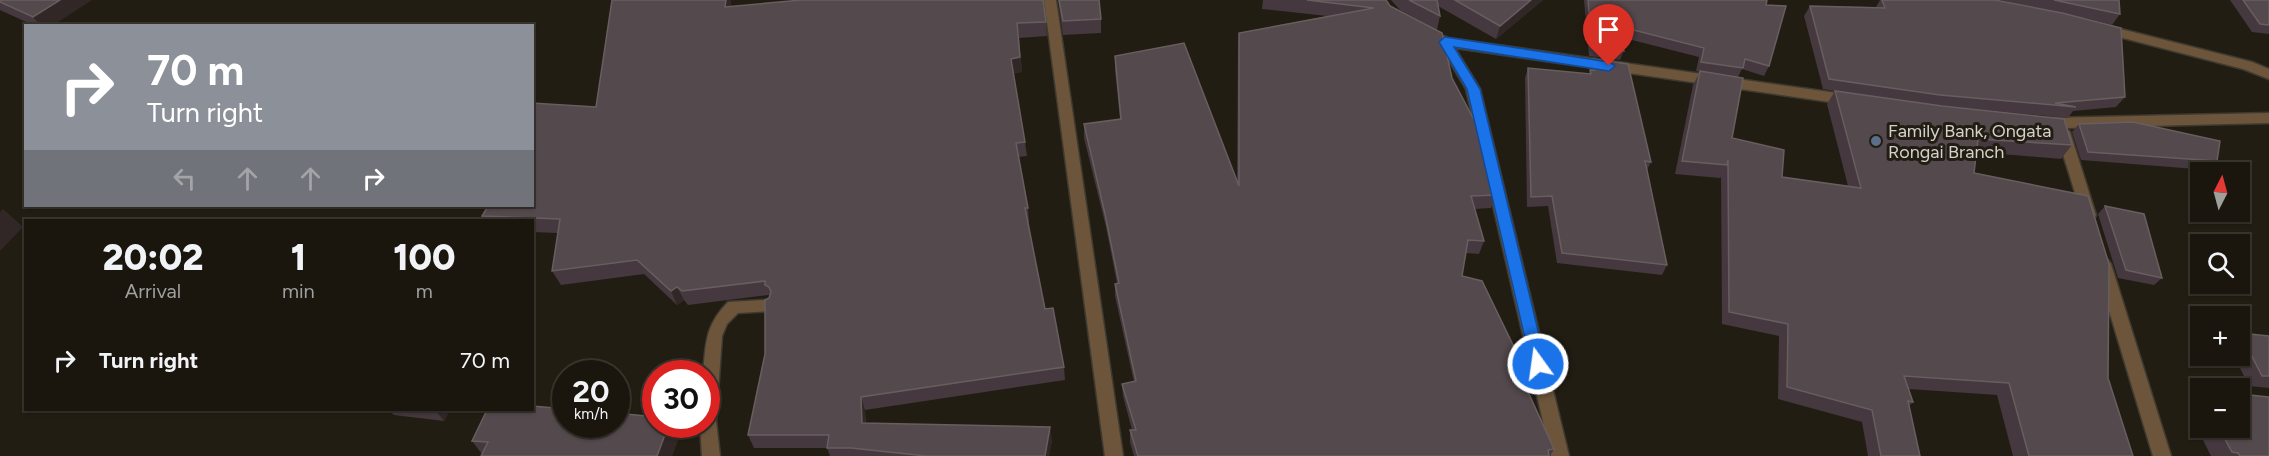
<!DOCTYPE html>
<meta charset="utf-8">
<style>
:root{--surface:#1a160e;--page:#231f17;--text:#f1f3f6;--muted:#9f9f9e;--line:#38352e}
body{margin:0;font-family:Figtree,sans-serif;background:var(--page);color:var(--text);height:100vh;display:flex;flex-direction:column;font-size:22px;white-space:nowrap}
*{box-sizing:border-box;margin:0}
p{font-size:20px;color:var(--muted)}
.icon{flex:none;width:33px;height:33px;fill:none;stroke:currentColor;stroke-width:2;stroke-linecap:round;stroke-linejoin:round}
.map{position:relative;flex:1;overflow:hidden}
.drawer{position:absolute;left:24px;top:219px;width:510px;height:192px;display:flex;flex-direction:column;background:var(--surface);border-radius:0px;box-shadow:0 2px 4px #0004,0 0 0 2px var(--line)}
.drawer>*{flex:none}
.banner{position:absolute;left:24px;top:24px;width:510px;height:183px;border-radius:0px;box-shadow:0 2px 4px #0004,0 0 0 2px var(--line);background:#8c9099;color:#fff;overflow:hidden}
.needle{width:39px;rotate:6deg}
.buttons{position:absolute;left:2190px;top:162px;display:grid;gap:12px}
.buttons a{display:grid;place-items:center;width:60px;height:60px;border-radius:0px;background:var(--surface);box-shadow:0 2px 4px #0004,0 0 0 2px var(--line);font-size:30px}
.speed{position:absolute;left:552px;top:360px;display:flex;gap:12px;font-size:30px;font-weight:700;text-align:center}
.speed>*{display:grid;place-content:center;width:78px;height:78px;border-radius:50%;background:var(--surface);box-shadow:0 2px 4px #0004,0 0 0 2px var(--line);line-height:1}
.speed small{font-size:15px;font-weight:400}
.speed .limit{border:9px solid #d22;background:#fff;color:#111}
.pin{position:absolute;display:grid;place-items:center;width:51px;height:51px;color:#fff;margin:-62px -26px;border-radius:50% 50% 50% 0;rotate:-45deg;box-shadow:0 0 6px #0007}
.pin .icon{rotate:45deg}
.me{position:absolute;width:66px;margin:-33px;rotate:346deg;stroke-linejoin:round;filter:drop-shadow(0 0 4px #0008)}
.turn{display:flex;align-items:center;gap:21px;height:126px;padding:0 24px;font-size:27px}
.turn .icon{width:78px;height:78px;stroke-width:2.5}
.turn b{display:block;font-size:42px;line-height:51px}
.lanes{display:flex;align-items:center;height:57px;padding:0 24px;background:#0003;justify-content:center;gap:30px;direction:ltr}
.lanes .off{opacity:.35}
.eta{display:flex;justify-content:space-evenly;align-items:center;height:102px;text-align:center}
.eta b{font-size:36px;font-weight:800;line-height:42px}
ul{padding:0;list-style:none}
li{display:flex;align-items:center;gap:18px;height:78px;padding:0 24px}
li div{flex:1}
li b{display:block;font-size:22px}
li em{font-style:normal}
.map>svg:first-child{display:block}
</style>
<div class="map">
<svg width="2269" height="456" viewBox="0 0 2269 456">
<rect width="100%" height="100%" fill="#221d13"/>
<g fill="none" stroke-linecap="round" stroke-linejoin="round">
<g stroke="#3f3a30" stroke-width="3">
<path id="service" d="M766,300l6,1 2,5 -2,5 -34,2 -11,11 -5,12 -6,85 4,35h-18l-2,-32h6v-50h-3c3,-32 2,-48 25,-72z"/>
</g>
<g stroke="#3f3a30" stroke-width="3">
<g id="minor">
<path d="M1044,0h12l67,456h-18z"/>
<path d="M2101,24l151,38 17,7v10l-26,-10 -147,-38 -2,-3 2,-3z"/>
<path d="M1425,28l23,10 403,57 7,5 -7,5 -396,-57 25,41 89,367h-18l-85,-367 -26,-44 -20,-10 -2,-3 2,-3z"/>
<path d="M2269,113v10l-203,5 4,4 26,83 -2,4h-10l-2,-4 -26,-83 4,-4h-13l-7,-5 7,-5z"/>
<path d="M2103,258l5,2 3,4 60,192h-18l-58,-192 3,-4z"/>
</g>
</g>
<use href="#service" fill="#6c553b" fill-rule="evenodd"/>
<use href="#minor" fill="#6c553b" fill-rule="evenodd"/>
</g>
<g fill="#45383e">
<path d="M0,0l52,26h-17l-35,-16z"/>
<path d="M731,0v6l315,16 1,14 -28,2 3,34 -9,1 12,69 2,14 -9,1 10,51 1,14h-1l17,87 19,58 1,13 -200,30 1,13 186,17 -3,16h-219l-3,-8h-73l-6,-13 17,-81 4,-57v-2l-81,10 -4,-5 -7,5 -33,-31 -83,11 -9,-14 6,-38 -26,-1v-12h-47l-3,-4 5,-9 -22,-1h67l64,-99z"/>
<path d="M1058,0h41l2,19v14l-38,2z"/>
<path d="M1263,0h123l4,6 62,72 44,117 -5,13 -17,1 10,32 -5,13 -13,-1 -4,23 69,106 -4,8 27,59 -4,7h-416l-4,-14v-12h2l-9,-34 -1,-12 12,-2 -19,-86v-12l2,-1 -11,-56 -22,-89v-14l36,-5 -5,-49v-14l122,127 1,-136 1,-14 88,-17 -65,-7z"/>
<path d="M1391,0h152l-47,39 -58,-33 2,10 -3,14 -37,-20z"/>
<path d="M1584,0h183l-1,5 3,61 -5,10 -22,-7 -4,8 -6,61 50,39 66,9 -21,-82 8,-13 -12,-2 -19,-73 6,-10 66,1 4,-7h115l41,8 -36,-8h119l1,14 -8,11 -28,-7 41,79 -9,10 -43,4 -5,7 -135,-13 139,40 -11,14 -84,-7 -3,21 134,205 25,78h-120l-16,-61 -88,-6 4,13 -4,4 11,50h-52l-6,-34 -84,-23 1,-63 -57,-12 -1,-147 -1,1 -45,-4 18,-89 7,-13 -4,-1 3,-14 -79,-20 4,14 -4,9 -31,-4z"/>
<path d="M2230,0h39v34l-17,-2z"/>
<path d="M1594,59l57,103 -4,8 20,95 -5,10 -105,-12 -9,-57 -21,1 -2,-129 3,-10 61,6z"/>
<path d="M2079,124l138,37 -8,9 -128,-10 -9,-28z"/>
<path d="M2105,206l57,72 -8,7 -36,-7 -20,-64z"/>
<path d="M2240,333l29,3v52l-20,-2 -15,-30h6z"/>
<path d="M2200,397v31h40l29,28h-58l-17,-34 4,-3 -7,-15z"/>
<path d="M388,410h62l-6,11 -50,-6z"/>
<path d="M680,434l-8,22h-191l1,-2 -10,-13z"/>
</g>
<g fill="#302726">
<path d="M60,0h32l-40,26h-11l-8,-9z"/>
<path d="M726,0h5l-1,21 -5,-14z"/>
<path d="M1531,0h12l-47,39 4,-13z"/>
<path d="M1017,23l5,49 -10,1 -1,-14z"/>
<path d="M3,209l20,18 -23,24v-39z"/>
<path d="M677,287l7,13 -7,5 -6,-14z"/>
<path d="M861,397l4,13 1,26 -4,-13z"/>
<path d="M435,410h15l-6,11z"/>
<path d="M669,424h6l5,10 -8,22h-15z"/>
<path d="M1050,427l2,13 -3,16h-4z"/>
</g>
<g fill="#54494d" stroke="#685e60" stroke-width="1.5">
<path d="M0,0h60l-27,17 -33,-15z"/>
<path d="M612,0h114l-1,7 76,-7h242l3,22 -29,1 3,34 -9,2 14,83 -9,1 12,65h-3l20,101 8,-1 11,59 -203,30 1,26 188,4 -5,29h-119l-75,-8h-24l2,-13h-81l17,-81v-54l4,-2 2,-6 -2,-5 -4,-2v-4l-83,10 -5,-4 -6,4 -34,-31 -85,11 8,-52 -78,-3 6,-10h44v-103l64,4z"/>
<path d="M1059,0h40l2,19 -38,2z"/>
<path d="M1307,0h79l4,6 52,27 10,45 30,57 14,60 -25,1 13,45 -16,-1 -6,36 20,5 49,101 -7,1 30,66 -6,1 1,6h-411l-8,-26h6l-14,-46 14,-3 -21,-97 4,-1 -14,-69 -21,-90 37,-5 -6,-63 69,-13 55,143v-153l135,-25z"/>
<path d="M1409,0h28l3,16z"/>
<path d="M1455,0h76l-31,26z"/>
<path d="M1588,0h179l-1,5 20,1 -17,60 -24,-7 -2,9 -42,-6 3,-14 -86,-22 6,25 -32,-5z"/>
<path d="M1882,0h113l67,13 59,15 4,69 -70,6 21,4 -136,-12 -111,-16 -19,-73 75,2z"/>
<path d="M2054,0h65l1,14z"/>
<path d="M2243,0h26v25l-9,-1z"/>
<path d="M1594,59l34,5 23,98 -6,-1 22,104 -105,-12 -10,-57 -21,1 -3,-129 63,6 -1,-4h5z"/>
<path d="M1700,71l43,7 -11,60 52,12 -2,27 79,11 -26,-97 107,15 122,13 8,26 -94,-6 -4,34 114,23 21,68 -1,114 25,78h-104l-20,-73 -105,-7 9,26 -5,-1 12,55h-39l-9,-46 -85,-23 1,-63 -59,-12 -1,-152 -1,5 -45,-4z"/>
<path d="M2133,122l87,19 -3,20 -129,-9 -9,-28z"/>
<path d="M2105,206l39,8 18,64 -36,-8z"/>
<path d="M2240,333l29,3v40h-7z"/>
<path d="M2240,394l29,3v59h-29l-2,-3 -6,-1 -13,-24h21z"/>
<path d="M532,406l34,3v15h50v-11l40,4v7h13l-12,32h-176l7,-14 -16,-1 15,-31h45z"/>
</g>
<path fill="#1a73e8" stroke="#114b97" stroke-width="1.5" d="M1445,37l164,25 6,4 -6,5 -155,-24 26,42 66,275 -2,5 -6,1 -5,-1 -2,-5 -64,-275 -28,-47z"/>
<circle fill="#5c6f8a" stroke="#221d13" stroke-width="2" cx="1876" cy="141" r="6"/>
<g text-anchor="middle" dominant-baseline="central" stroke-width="6" stroke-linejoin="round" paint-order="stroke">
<g font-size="18" fill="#d5d1ca" stroke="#221d13" text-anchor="start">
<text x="1888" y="131">Family Bank, Ongata<tspan x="1888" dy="21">Rongai Branch</tspan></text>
</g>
</g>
</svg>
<div class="buttons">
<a><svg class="needle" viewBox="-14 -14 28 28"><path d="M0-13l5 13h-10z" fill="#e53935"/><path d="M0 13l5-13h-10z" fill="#9f9f9e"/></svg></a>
<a><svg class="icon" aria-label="search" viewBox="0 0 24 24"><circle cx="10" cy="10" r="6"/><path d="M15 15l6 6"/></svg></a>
<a>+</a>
<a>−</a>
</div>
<div class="speed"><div>20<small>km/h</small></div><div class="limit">30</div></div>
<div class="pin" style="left:1609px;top:66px;background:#d93025"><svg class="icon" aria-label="arrive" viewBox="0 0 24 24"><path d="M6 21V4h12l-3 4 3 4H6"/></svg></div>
<svg class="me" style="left:1538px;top:364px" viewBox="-20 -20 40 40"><circle r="17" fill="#1a73e8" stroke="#fff" stroke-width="3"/><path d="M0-11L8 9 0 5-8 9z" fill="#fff"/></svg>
<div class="banner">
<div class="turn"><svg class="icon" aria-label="right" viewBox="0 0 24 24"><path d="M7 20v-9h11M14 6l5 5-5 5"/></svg><div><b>70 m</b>Turn right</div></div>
<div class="lanes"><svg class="icon off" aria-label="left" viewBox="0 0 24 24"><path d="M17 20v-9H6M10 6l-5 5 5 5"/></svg><svg class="icon off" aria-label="ahead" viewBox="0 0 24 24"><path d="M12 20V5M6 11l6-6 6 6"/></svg><svg class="icon off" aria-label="ahead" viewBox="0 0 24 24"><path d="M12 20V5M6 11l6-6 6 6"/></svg><svg class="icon" aria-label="right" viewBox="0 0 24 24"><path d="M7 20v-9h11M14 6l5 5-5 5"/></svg></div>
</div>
<section class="drawer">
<div class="eta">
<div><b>20:02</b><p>Arrival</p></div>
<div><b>1</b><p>min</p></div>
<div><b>100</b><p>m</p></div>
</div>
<ul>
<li><svg class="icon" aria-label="right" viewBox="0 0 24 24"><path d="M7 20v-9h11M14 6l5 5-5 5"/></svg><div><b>Turn right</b></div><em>70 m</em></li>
</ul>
</section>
</div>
